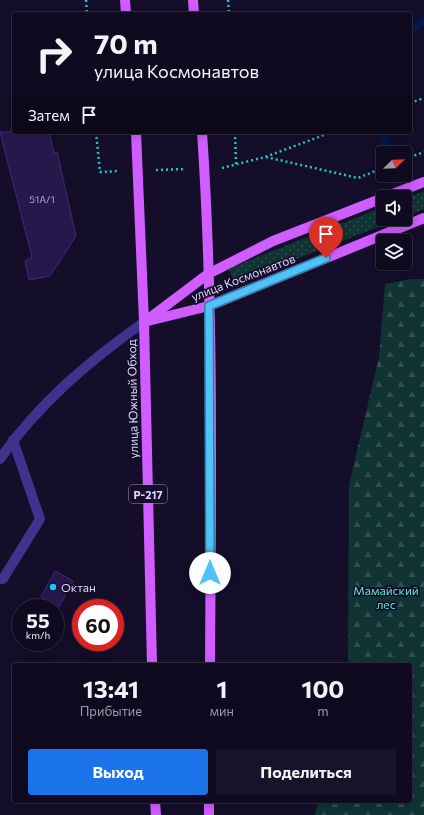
<!DOCTYPE html>
<html lang="ru">
<meta charset="utf-8">
<style>
:root{--surface:#100a20;--page:#191329;--text:#f1f3f6;--muted:#9c9aa5;--line:#302b3e;--accent:#1a73e8}
body{margin:0;font-family:Commissioner,sans-serif;background:var(--page);color:var(--text);height:100vh;display:flex;flex-direction:column;font-size:15px;white-space:nowrap}
*{box-sizing:border-box;margin:0}
p{font-size:13px;color:var(--muted)}
.icon{flex:none;width:22px;height:22px;fill:none;stroke:currentColor;stroke-width:2;stroke-linecap:round;stroke-linejoin:round}
.map{position:relative;flex:1;overflow:hidden}
.side{position:absolute;left:12px;top:663px;width:400px;height:140px;display:flex;flex-direction:column;background:var(--surface);border-radius:4px;box-shadow:0 2px 10px #0003,0 0 0 1px var(--line)}
.side>*{flex:none}
.banner{position:absolute;left:12px;top:12px;width:400px;height:122px;border-radius:4px;box-shadow:0 2px 10px #0003,0 0 0 1px var(--line);background:#100a20;color:var(--text);overflow:hidden}
.needle{width:26px;rotate:67deg}
.fabs{position:absolute;left:376px;top:146px;display:grid;gap:8px}
.fabs a{display:grid;place-items:center;width:36px;height:36px;border-radius:4px;background:var(--surface);box-shadow:0 2px 10px #0003,0 0 0 1px var(--line);font-size:20px}
.speed{position:absolute;left:12px;top:599px;display:flex;gap:8px;font-size:20px;font-weight:700;text-align:center}
.speed>*{display:grid;place-content:center;width:52px;height:52px;border-radius:50%;background:var(--surface);box-shadow:0 2px 10px #0003,0 0 0 1px var(--line);line-height:1}
.speed small{font-size:10px;font-weight:400}
.speed .limit{border:6px solid #d22;background:#fff;color:#111}
.pin{position:absolute;display:grid;place-items:center;width:34px;height:34px;color:#fff;margin:-41px -17px;border-radius:50% 50% 50% 0;rotate:-45deg;box-shadow:0 0 4px #0007}
.pin .icon{rotate:45deg}
.me{position:absolute;width:44px;margin:-22px;rotate:0deg;stroke-linejoin:round;filter:drop-shadow(0 0 3px #0008)}
.turn{display:flex;align-items:center;gap:14px;height:84px;padding:0 16px;font-size:18px}
.turn .icon{width:52px;height:52px;stroke-width:2.5}
.turn b{display:block;font-size:28px;line-height:34px}
.then{display:flex;align-items:center;height:38px;padding:0 16px;background:#0003;gap:8px;font-size:15px}
.eta{display:flex;justify-content:space-evenly;align-items:center;height:68px;text-align:center}
.eta b{font-size:24px;font-weight:700;line-height:28px}
.button{display:flex;gap:8px;margin-top:auto;padding:8px 16px}
.button a{flex:1;height:46px;border-radius:4px;background:var(--accent);color:#fff;font-size:16px;font-weight:700;line-height:46px;text-align:center}
.button a+a{background:var(--page);color:var(--text)}
.map>svg:first-child{display:block}
</style>
<div class="map">
<svg width="424" height="815" viewBox="0 0 424 815">
<defs>
<pattern id="grass-dots" width="8" height="8" patternUnits="userSpaceOnUse"><rect width="8" height="8" fill="#103334"/><path d="M2 2h.1M6 6h.1" fill="none" stroke="#325052" stroke-width="1.8" stroke-linecap="round"/></pattern>
<pattern id="forest-firs" width="22" height="20" patternUnits="userSpaceOnUse"><rect width="22" height="20" fill="#103334"/><path d="M5 1l3.5 6h-7zM16 11l3.5 6h-7z" fill="#325052"/></pattern>
</defs>
<rect width="100%" height="100%" fill="#150e2a"/>
<g fill="url(#grass-dots)">
<path d="M424,191v18l-19,8v-18z"/>
<path d="M383,207v12h16l-162,63 -3,-1 -5,-11 3,-3z"/>
</g>
<path fill="url(#forest-firs)" d="M411,279h13v536h-109l3,-14h92v-136h-62l1,-180 30,-128 6,-73z"/>
<g fill="none" stroke-linecap="round" stroke-linejoin="round">
<g stroke="#05194b" stroke-width="8">
<path d="M410,31l14,-11"/>
<path d="M383,132l4,18"/>
</g>
</g>
<g fill="#27184c" stroke="#3f287b">
<path d="M0,132h49l5,21 3,-1 19,84 -26,40 -21,4 -4,-19 7,-4z"/>
<path d="M55,571l18,10 -14,26 -18,-10z"/>
</g>
<g fill="none" stroke-linecap="round" stroke-linejoin="round">
<g stroke="#24c3c5" stroke-width="2.5" stroke-dasharray="2 3" stroke-linecap="butt">
<path d="M86,0l1,14"/>
<path d="M228,0l1,14"/>
<path d="M410,103l14,-5"/>
<path d="M96,132l4,40 19,-1"/>
<path d="M235,132l1,32"/>
<path d="M266,157l92,21 25,-10"/>
<path d="M405,159l19,-7"/>
<path d="M222,168l43,-11 67,-25"/>
<path d="M156,170l29,-1"/>
</g>
<path stroke="#3f348d" stroke-width="10" d="M0,579h3l37,-60 -27,-79"/>
<path stroke="#3f348d" stroke-width="10" d="M0,459c38,-55 89,-98 144,-137"/>
<g stroke="#cf5dff" stroke-width="10">
<path d="M125,0l1,14"/>
<path d="M193,0l1,14"/>
<path d="M136,132l8,190 8,343"/>
<path d="M202,132c12,177 9,355 8,533"/>
<path d="M385,197l39,-15"/>
<path d="M147,320l61,-46 65,-33 110,-43"/>
<path d="M144,322l65,-16 215,-88"/>
<path d="M155,801l1,14"/>
<path d="M209,815v-14"/>
</g>
</g>
<g fill="none" stroke-linecap="round" stroke-linejoin="round">
<g stroke="#337fa1" stroke-width="10">
<path id="route" d="M210,573l-1,-267 117,-48"/>
</g>
<use href="#route" stroke="#4fc3f7" stroke-width="7"/>
</g>
<circle fill="#02d2ff" stroke="#150e2a" stroke-width="1.5" cx="53" cy="587" r="4"/>
<g text-anchor="middle" dominant-baseline="central" stroke-width="3.5" stroke-linejoin="round" paint-order="stroke">
<g font-size="10" fill="#b0a6d2">
<text x="42" y="199">51А/1</text>
</g>
<rect fill="#150e2a" stroke="#a29abf" stroke-width="1" x="129" y="485" width="38" height="18" rx="3"/>
<g font-size="11" font-weight="bold" fill="#ded6ff">
<text x="148" y="494">Р-217</text>
</g>
<g font-size="12" fill="#ded6ff" stroke="#150e2a">
<text transform="translate(243 277) rotate(-21)">улица Космонавтов</text>
<text transform="translate(132 399) rotate(-91)">улица Южный Обход</text>
</g>
<g font-size="12" fill="#ded6ff" stroke="#150e2a" text-anchor="start">
<text x="61" y="587">Октан</text>
</g>
<g font-size="12" fill="#57ebd1" stroke="#150e2a">
<text x="386" y="590">Мамайский<tspan x="386" dy="14">лес</tspan></text>
</g>
</g>
</svg>
<div class="fabs">
<a><svg class="needle" viewBox="-14 -14 28 28"><path d="M0-13l5 13h-10z" fill="#e53935"/><path d="M0 13l5-13h-10z" fill="#9c9aa5"/></svg></a>
<a><svg class="icon" aria-label="sound" viewBox="0 0 24 24"><path d="M4 9h4l5-4v14l-5-4H4zM17 9q2 3 0 6"/></svg></a>
<a><svg class="icon" aria-label="layers" viewBox="0 0 24 24"><path d="M12 4l9 5-9 5-9-5zM3 14l9 5 9-5"/></svg></a>
</div>
<div class="speed"><div>55<small>km/h</small></div><div class="limit">60</div></div>
<div class="pin" style="left:326px;top:258px;background:#d93025"><svg class="icon" aria-label="arrive" viewBox="0 0 24 24"><path d="M6 21V4h12l-3 4 3 4H6"/></svg></div>
<svg class="me" style="left:210px;top:573px" viewBox="-20 -20 40 40"><circle r="19" fill="#fff"/><path d="M0-13L10 11 0 6-10 11z" fill="#4fc3f7"/></svg>
<div class="banner">
<div class="turn"><svg class="icon" aria-label="right" viewBox="0 0 24 24"><path d="M7 20v-9h11M14 6l5 5-5 5"/></svg><div><b>70 m</b>улица Космонавтов</div></div>
<div class="then">Затем<svg class="icon" aria-label="arrive" viewBox="0 0 24 24"><path d="M6 21V4h12l-3 4 3 4H6"/></svg></div>
</div>
<section class="side">
<div class="eta">
<div><b>13:41</b><p>Прибытие</p></div>
<div><b>1</b><p>мин</p></div>
<div><b>100</b><p>m</p></div>
</div>
<div class="button"><a>Выход</a><a>Поделиться</a></div>
</section>
</div>
